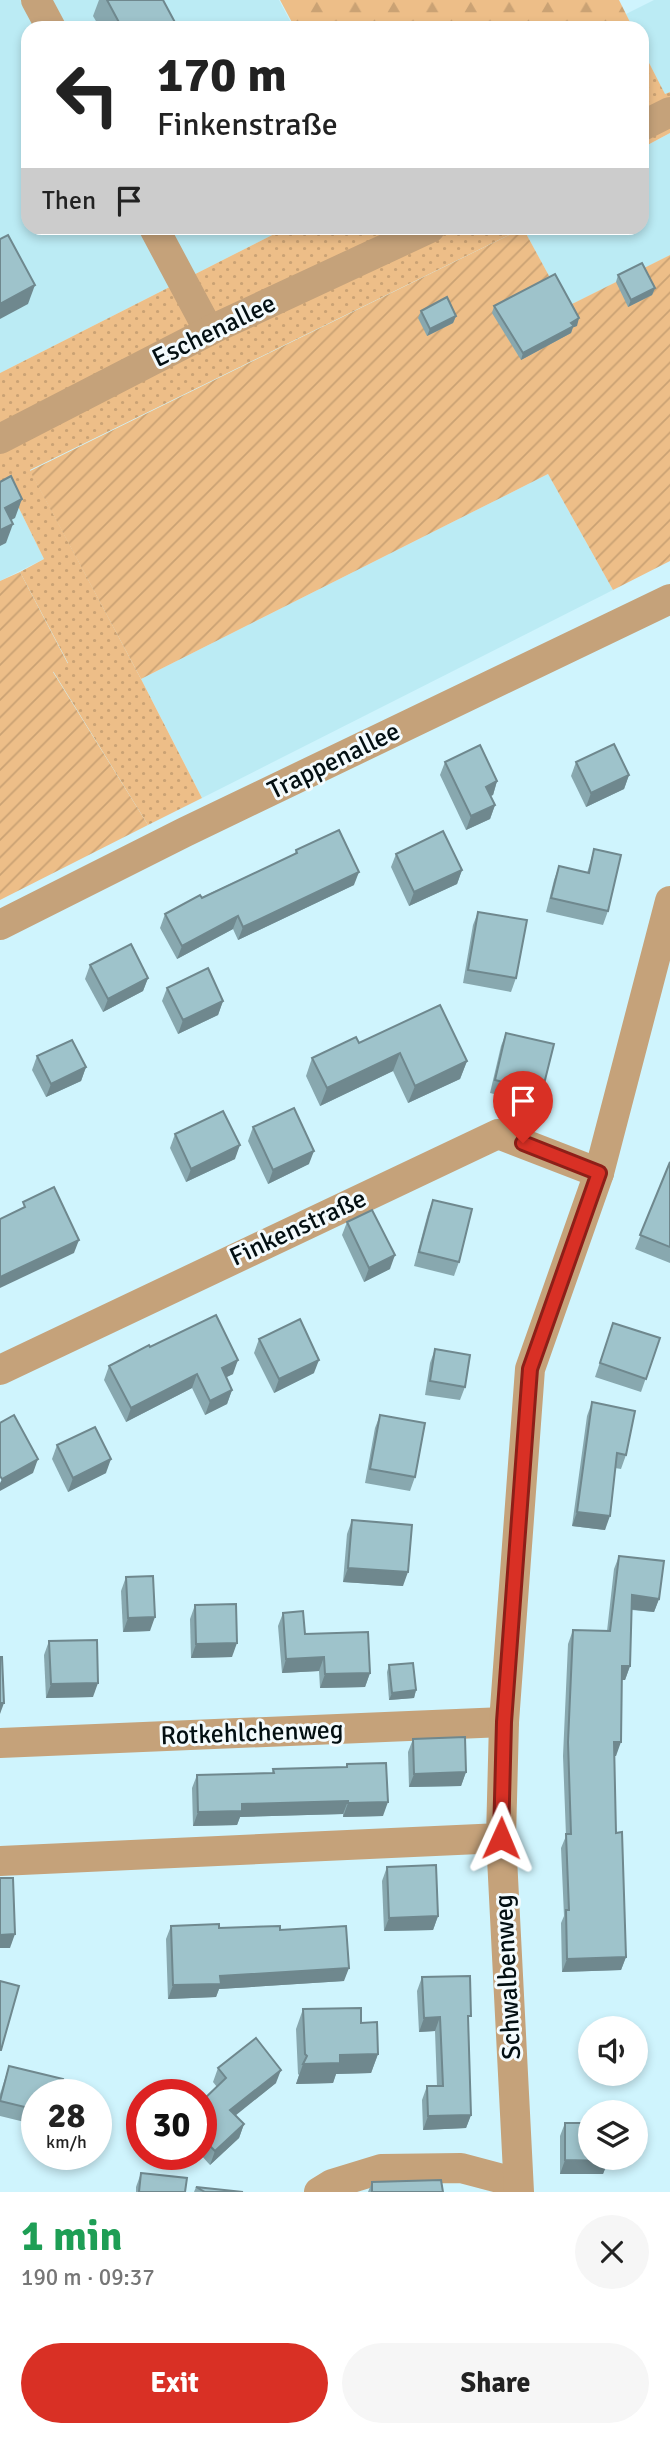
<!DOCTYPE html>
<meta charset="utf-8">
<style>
:root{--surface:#fff;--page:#f6f6f6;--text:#222;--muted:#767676;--accent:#d93025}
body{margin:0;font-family:Signika,sans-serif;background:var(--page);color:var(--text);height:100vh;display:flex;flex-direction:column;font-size:26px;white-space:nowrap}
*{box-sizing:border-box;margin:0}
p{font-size:23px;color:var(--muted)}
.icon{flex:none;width:38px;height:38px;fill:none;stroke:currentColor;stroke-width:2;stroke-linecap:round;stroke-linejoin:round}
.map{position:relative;height:2192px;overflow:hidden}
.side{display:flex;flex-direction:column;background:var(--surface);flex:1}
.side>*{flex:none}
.hud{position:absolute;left:21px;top:21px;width:628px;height:214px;border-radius:21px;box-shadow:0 4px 10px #0003;background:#fff;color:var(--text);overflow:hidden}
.controls{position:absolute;left:578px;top:2016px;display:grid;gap:14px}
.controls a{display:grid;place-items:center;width:70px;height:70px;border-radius:50%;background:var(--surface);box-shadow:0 4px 10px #0003;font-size:35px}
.speed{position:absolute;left:21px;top:2079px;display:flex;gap:14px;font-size:35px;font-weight:700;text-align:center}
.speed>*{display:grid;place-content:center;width:91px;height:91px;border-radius:50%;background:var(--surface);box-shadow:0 4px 10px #0003;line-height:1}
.speed small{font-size:18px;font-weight:400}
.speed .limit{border:10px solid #d22;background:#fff;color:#111}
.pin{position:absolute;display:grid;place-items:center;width:60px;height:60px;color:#fff;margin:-72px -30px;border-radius:50% 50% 50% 0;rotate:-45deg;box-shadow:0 0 7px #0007}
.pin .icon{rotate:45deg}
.me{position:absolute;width:77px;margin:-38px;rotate:1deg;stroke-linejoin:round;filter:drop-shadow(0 0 5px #0008)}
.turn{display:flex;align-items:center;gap:24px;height:147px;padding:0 21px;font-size:32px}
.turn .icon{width:91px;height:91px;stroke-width:2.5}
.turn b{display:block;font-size:49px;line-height:60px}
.then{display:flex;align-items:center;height:66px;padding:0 21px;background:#0003;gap:14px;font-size:26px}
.round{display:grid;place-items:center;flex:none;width:74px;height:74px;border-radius:37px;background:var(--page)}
.headline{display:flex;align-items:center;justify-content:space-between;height:119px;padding:0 21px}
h1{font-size:42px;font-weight:800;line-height:52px;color:#1e9e55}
.action{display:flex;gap:14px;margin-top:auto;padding:14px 21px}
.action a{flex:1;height:80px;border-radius:42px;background:var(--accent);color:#fff;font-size:28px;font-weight:800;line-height:80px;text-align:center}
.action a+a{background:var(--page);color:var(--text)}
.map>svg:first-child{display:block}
</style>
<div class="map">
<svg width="670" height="2192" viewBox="0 0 670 2192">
<defs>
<pattern id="grass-dots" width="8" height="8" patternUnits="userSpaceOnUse" patternTransform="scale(1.75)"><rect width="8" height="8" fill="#edbe88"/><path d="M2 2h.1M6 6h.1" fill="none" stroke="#caa274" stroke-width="1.8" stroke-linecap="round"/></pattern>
<pattern id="forest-firs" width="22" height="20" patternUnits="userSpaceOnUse" patternTransform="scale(1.75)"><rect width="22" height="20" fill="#edbe88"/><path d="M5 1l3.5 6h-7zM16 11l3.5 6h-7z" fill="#caa274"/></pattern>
<pattern id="garden-furrows" width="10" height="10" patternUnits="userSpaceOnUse" patternTransform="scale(1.75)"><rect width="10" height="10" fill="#edbe88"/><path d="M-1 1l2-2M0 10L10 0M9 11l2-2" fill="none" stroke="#caa274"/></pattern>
</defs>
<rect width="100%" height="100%" fill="#cff4fd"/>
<g fill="#bbebf4">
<path d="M0,0h279l15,28h-266v200h258l-286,145z"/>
<path d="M654,0h16v92l-5,3 -23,-46v-21h-9l-7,-14z"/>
<path d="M670,133v122l-104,52 -43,-79h119v-80z"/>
<path d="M548,474l65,116 -411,208 -61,-119z"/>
<path d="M5,480l39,79 -44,22v-99z"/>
</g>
<g fill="url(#grass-dots)">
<path d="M644,53l21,41 5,-2v41l-28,15v-94z"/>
<path d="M286,228h237l-493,242 111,209 61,119 -54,27 -95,-154 15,-8 -48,-91 24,-13 -39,-79 -5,2v-109z"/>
</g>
<path fill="url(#forest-firs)" d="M280,0h339l14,28h-338z"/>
<g fill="url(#garden-furrows)">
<path d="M523,228l43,79 104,-52v306l-57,29 -65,-116 -407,205 -111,-208z"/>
<path d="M20,572l48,92 -15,8 95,153 -148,75v-319z"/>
</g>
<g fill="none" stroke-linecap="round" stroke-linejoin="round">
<g stroke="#c5a27a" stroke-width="30">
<path d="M36,0l15,28"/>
<path d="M642,126l28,-14"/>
<path d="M154,228l55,103"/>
<path d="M0,439l215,-111 215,-100"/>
<path d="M0,925l185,-93 485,-233"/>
<path d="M0,1370l498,-236 101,39"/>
<path d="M0,1743l504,-21"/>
<path d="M0,1861l501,-23"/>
<path d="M319,2192l13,-8 49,-15 80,-1 57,15"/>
<path d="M519,2192l-18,-354 3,-116 26,-353 69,-196 71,-272"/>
</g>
</g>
<g fill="#88a8af">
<path d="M99,0h64l15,28h-78l-7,-12z"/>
<path d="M618,275l37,13 -3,7 -24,12 -12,-25z"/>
<path d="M494,306l83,20 -4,1 -2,6 -50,27 -29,-47z"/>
<path d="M421,311l35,5 -3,7 -26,13 -9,-18z"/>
<path d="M445,762l52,19 -4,14 -3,1 5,9 -5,14 -24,11 -26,-55z"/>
<path d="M576,762l53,13 -5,14 -38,18 -15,-31z"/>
<path d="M594,849l14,62 -5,14 -57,-13 8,-32 5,-14 28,7z"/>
<path d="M296,850l58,35 -116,55 -5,-11 -56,30 -17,-31 5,-14 130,-60z"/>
<path d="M396,854l66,16 -5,14 -48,22 -18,-39z"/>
<path d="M478,912l38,66 -5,14 -48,-9 10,-58z"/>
<path d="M90,965l58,13 -5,13 -40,21 -18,-33z"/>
<path d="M167,988l56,13 -5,14 -40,19 -16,-33z"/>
<path d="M506,1033l36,59 -5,13 -47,-12 11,-47z"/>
<path d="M359,1043l108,18 -7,18 -52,24 -15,-32 -73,35 -14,-30 6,-18z"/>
<path d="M37,1056l49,11 -5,14 -35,16 -14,-27z"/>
<path d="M253,1127l56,37 -41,20 -20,-43z"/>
<path d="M175,1134l60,25 -49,23 -16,-34z"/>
<path d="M670,1162v101l-35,-14z"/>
<path d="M433,1200l26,62 -5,14 -40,-10 14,-53z"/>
<path d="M347,1222l43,47 -26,13 -22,-47z"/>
<path d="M613,1323l47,15 -19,54 -46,-15z"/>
<path d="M259,1339l55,34 -40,20 -20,-40z"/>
<path d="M150,1347l83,27 -7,3 6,13 -5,14 -22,11 -13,-27 -66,34 -22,-42 5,-14z"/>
<path d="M435,1349l30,38 -5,13 -35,-5 5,-32z"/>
<path d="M592,1402l34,53 -5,14 -6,-1 -10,62 -33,-4 15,-110z"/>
<path d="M380,1415l35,62 -5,14 -45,-8 10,-55z"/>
<path d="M57,1445l49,28 -38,19 -16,-33z"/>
<path d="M352,1520l51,66 -60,-4 4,-48z"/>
<path d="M619,1556l40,43 -5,13 -22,-2 -2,56 -5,14h-3l-6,76h-2l2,77 10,124 -5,13 -59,2 -1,-49 3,-7 -3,-68 5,-12 -3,-80 5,-112 5,-14 34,1 7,-62z"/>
<path d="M126,1577l24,54 -27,1 -2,-41z"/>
<path d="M195,1605l37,52 -41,1 -1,-39z"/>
<path d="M283,1613l22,21 65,39 -5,14 -45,1 -1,-17 -37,2 -4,-47z"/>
<path d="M49,1641l44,56 -47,1 -2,-43z"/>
<path d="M389,1665l27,25 -2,8 -25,2 -2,-28z"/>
<path d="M413,1739l53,33 -5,14 -52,1 -1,-35z"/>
<path d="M347,1764l36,52 -40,1v-3l-103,3 -3,8 -44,1 -1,-38 5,-13 75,-2 1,-4 73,-2z"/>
<path d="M387,1867l51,49 -5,14 -49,1 -2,-50z"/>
<path d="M171,1926l109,4 64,51 -125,8 -3,8 -48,2 -2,-60z"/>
<path d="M422,1977l46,47 3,91 -5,13 -43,2 -1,-30 5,-14h10l-2,-55 -16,1 -2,-41z"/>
<path d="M303,2009l58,14 17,31 -7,19 -35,1 -3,9 -37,1 3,-9 -1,-1 -2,-45z"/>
<path d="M9,2066l28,29v30l-37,-9v-22z"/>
<path d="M218,2068l58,15 -41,32 9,9 -5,14 -29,27 -10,-11h1v-52l16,-15 -4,-5z"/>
<path d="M565,2123l43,38 -5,13h-43v-38z"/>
<path d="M141,2173l44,19h-49v-5z"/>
<path d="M372,2182l71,10h-75z"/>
<path d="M196,2187l47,5h-49z"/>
</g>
<g fill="#6f888e">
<path d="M35,285l-7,19 -28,15v-15z"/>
<path d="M655,288l-3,7 -24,12 3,-7z"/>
<path d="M456,316l-3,7 -26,13 3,-7z"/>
<path d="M579,318l-2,8 -4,1 -2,6 -50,27 2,-7z"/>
<path d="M22,499l-7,19 -15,8 5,-18z"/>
<path d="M13,524l-7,19 -6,3v-16z"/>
<path d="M629,775l-5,14 -38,18 5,-14z"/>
<path d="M497,781l-4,14 -12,5 5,-13z"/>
<path d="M495,805l-5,14 -24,11 5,-14z"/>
<path d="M462,870l-5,14 -48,22 5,-14z"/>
<path d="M359,872l-5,13 -116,55 5,-13z"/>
<path d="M238,916l-5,13 -56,30 5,-13z"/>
<path d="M148,978l-5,13 -40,21 5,-13z"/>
<path d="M223,1001l-5,14 -40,19 5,-14z"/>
<path d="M400,1053l-7,18 -73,35 7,-18z"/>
<path d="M467,1061l-7,18 -52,24 7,-17z"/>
<path d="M86,1067l-5,14 -35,16 5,-13z"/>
<path d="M240,1145l-5,14 -49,23 5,-13z"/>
<path d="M314,1151l-5,13 -41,20 5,-14z"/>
<path d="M79,1240l-5,13 -74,35v-11z"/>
<path d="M395,1255l-5,14 -26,13 5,-14z"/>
<path d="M238,1360l-5,14 -16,8 5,-14z"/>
<path d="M319,1360l-5,13 -40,20 5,-14z"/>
<path d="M197,1374l-5,14 -66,34 5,-14z"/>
<path d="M232,1390l-5,14 -22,11 5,-14z"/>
<path d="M38,1459l-5,14 -33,18v-8l2,-4z"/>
<path d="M111,1459l-5,14 -38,19 5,-14z"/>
<path d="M577,1512l33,4 -5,14 -33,-4z"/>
<path d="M348,1568l60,4 -5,14 -60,-4z"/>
<path d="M632,1595l27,4 -5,13 -27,-3z"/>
<path d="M155,1617l-5,14 -27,1 5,-14z"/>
<path d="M237,1643l-5,14 -41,1 5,-14z"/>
<path d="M324,1657l-5,14 -37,2 4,-14z"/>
<path d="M622,1666h8l-5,14h-8z"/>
<path d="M370,1673l-5,14 -45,1 5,-14z"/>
<path d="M98,1683l-5,14 -47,1 5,-14z"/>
<path d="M416,1690l-2,8 -25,2 3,-7z"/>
<path d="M0,1703h4l-4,11z"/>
<path d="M614,1742h7l-5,14h-7z"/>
<path d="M466,1772l-5,14 -52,1 5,-13z"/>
<path d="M348,1801l-5,13 -103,3 -3,8 -44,1 5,-14 44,-8z"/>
<path d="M388,1802l-5,14 -40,1 5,-14z"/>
<path d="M438,1916l-5,14 -49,1 5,-13z"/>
<path d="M15,1934l-5,14h-10v-13z"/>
<path d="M626,1957l-5,13 -59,2 5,-13z"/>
<path d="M349,1968l-5,13 -125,8 -3,8 -48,2 5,-14 47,-9z"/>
<path d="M440,2017l-5,14 -16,1 5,-14z"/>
<path d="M378,2054l-7,19 -35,1 -3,9 -37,1 7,-20 37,-9z"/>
<path d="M281,2070l-5,13 -51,41 5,-14z"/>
<path d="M471,2115l-5,13 -43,2 5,-14z"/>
<path d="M244,2124l-5,14 -29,27 5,-14z"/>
<path d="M565,2160l43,1 -5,13h-43z"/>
</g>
<g fill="#9ec3cb" stroke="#6f888e" stroke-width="2">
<path d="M107,0h56l15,28h-56z"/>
<path d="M8,235l27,50 -35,19v-65z"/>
<path d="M642,263l13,25 -24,12 -13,-25z"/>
<path d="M555,274l24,44 -8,5 3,3 -51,27 -29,-47z"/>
<path d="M447,297l9,19 -26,13 -9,-18z"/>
<path d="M11,476l11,23 -17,9 8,16 -13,6v-48z"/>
<path d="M614,744l15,31 -38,18 -15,-31z"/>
<path d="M480,745l17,36 -11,6 9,18 -24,11 -26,-54z"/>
<path d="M339,830l20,42 -116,55 -5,-11 -56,30 -17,-32 35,-19 2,3 95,-45 -1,-3z"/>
<path d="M443,831l19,39 -48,22 -18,-38z"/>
<path d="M594,849l27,6 -13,56 -57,-13 8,-32 30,7z"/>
<path d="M478,912l49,8 -11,58 -48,-8z"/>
<path d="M131,944l17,34 -40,21 -18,-34z"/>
<path d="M208,968l15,33 -40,19 -16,-32z"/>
<path d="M440,1005l27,56 -52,25 -15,-33 -73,35 -15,-30 44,-21 3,6z"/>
<path d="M506,1033l48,11 -12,48 -47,-12z"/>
<path d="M72,1040l14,27 -35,17 -14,-28z"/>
<path d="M294,1108l20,43 -41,19 -20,-43z"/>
<path d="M223,1111l17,34 -49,24 -16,-35z"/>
<path d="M670,1162v85l-30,-12z"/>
<path d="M54,1187l25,53 -79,37v-58l25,-12 -2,-5z"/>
<path d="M433,1200l39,9 -13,53 -40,-10z"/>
<path d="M372,1210l23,45 -26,13 -22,-46z"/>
<path d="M216,1315l22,45 -16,8 10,22 -22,11 -13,-27 -66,34 -22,-42 40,-21 1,2z"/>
<path d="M300,1319l19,41 -40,19 -20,-40z"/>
<path d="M613,1323l47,15 -14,41 -46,-16z"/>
<path d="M435,1349l35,6 -5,32 -35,-6z"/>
<path d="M592,1402l43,9 -9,44 -9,-2 -7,63 -33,-4z"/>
<path d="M14,1415l24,44 -36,20 -2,-3v-53z"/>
<path d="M380,1415l45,8 -10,54 -45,-8z"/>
<path d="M95,1427l16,32 -38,19 -16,-33z"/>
<path d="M352,1520l60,5 -4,47 -60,-4z"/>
<path d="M619,1556l45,5 -5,38 -27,-4 -2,71h-8l-1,76h-7l2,91 6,-1 4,125 -59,2 -1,-49h3l-3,-76h5l-3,-92 5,-112 37,1z"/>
<path d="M153,1576l2,41 -27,1 -2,-41z"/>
<path d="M236,1604l1,39 -41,1 -1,-39z"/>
<path d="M303,1611l2,23 63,-2 2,41 -45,1 -1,-17 -38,2 -3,-46z"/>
<path d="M97,1640l1,43 -47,1 -2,-43z"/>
<path d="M0,1657h2l2,46h-4z"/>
<path d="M413,1663l3,27 -24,3 -3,-28z"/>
<path d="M465,1737l1,35 -52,2 -1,-35z"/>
<path d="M386,1763l2,39 -40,1v-2l-106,3v7l-44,1 -1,-37 77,-2 -1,-4 74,-2v-3z"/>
<path d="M436,1865l2,51 -49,2 -2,-51z"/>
<path d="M0,1878h13l2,56 -15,1z"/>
<path d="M219,1924v4l61,-2v4l66,-4 3,42 -129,8 1,8 -48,1 -2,-59z"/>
<path d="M470,1976l1,40h-3l3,99 -43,1 -1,-30h16l-3,-69 -16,1 -2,-41z"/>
<path d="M0,1981l19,5 -18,64h-1z"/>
<path d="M361,2008v15l16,-1 1,32 -38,1v8l-37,1 4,-8 -2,-2 -2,-45z"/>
<path d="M256,2038l25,32 -51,40 14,14 -29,27 -14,-14v-35l25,-24 -8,-10z"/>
<path d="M9,2066l54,13 -3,16h-23v15l-37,-9z"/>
<path d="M565,2123h25v35h18v3l-43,-1z"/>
<path d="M141,2173l46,5 -2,14h-46z"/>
<path d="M441,2180l2,12h-71v-10z"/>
<path d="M196,2187l47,5h-38z"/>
</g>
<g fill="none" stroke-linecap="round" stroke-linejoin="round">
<g stroke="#8d1f18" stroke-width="18">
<path id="route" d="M501,1838l3,-116 26,-353 69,-196 -76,-30"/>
</g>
<use href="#route" stroke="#d93025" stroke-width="12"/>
</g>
<g text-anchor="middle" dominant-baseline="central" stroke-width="6" stroke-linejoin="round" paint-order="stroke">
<g font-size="26" fill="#030f12" stroke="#f4fbfd">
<text transform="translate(214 331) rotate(-26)">Eschenallee</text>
<text transform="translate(334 761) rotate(-26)">Trappenallee</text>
<text transform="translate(298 1228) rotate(-25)">Finkenstraße</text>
<text transform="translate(252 1733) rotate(-2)">Rotkehlchenweg</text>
<text transform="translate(508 1977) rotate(-93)">Schwalbenweg</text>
</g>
</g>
</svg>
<div class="controls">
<a><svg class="icon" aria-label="sound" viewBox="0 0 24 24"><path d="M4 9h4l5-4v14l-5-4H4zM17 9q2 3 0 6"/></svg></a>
<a><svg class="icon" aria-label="layers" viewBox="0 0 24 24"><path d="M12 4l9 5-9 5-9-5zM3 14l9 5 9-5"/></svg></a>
</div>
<div class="speed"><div>28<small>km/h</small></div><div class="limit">30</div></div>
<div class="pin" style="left:523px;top:1143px;background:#d93025"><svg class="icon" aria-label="arrive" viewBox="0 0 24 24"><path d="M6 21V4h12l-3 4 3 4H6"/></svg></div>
<svg class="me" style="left:501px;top:1838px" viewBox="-20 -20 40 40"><path d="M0-17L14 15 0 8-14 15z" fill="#d93025" stroke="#fff" stroke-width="4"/></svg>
<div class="hud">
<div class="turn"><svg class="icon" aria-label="left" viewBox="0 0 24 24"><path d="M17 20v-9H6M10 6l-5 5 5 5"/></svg><div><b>170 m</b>Finkenstraße</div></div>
<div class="then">Then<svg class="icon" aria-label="arrive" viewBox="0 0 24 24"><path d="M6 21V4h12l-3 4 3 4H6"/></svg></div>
</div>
</div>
<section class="side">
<div class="headline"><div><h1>1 min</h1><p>190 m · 09:37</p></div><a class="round"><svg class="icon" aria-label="close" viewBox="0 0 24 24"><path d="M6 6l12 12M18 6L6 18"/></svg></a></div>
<div class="action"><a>Exit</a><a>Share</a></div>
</section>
